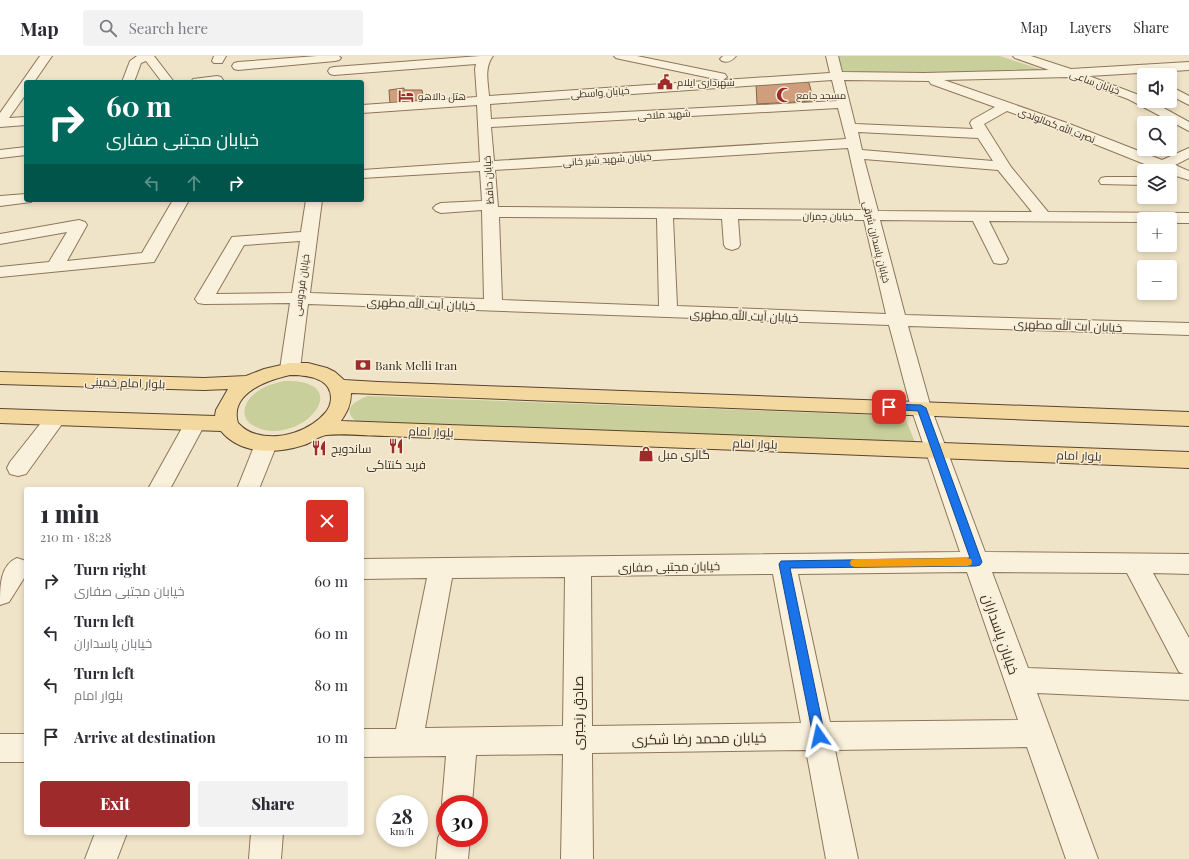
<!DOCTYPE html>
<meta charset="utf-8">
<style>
:root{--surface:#fff;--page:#f2f2f3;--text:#2b2b33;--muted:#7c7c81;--line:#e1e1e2;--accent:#9e2a2b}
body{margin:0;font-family:"Playfair Display",Cairo,serif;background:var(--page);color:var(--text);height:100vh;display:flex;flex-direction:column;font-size:15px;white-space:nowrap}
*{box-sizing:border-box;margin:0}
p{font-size:13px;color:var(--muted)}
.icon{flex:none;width:22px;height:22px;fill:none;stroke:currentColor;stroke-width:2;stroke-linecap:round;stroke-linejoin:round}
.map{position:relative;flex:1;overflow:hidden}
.sheet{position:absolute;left:24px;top:431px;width:340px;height:348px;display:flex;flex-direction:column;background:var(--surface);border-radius:4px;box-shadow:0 2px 6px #0003}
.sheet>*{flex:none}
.hud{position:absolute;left:24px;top:24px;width:340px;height:122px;border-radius:4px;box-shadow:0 2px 6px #0003;background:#00695c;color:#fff;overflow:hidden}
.tools{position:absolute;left:1137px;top:12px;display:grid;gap:8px}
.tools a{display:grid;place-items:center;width:40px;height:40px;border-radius:4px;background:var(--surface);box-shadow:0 2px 6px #0003;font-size:20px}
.speed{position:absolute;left:376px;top:739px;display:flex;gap:8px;font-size:20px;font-weight:700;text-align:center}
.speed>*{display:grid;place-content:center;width:52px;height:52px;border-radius:50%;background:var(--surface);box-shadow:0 2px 6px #0003;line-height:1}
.speed small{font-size:10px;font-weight:400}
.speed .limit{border:6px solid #d22;background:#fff;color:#111}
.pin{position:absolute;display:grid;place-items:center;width:34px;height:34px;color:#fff;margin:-17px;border-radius:8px;box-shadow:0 2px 6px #0006}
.me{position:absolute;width:44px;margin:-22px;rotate:349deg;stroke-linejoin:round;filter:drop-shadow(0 0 3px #0008)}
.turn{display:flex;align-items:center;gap:14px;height:84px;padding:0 16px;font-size:18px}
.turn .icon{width:52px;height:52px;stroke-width:2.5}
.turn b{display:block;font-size:28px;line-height:34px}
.lanes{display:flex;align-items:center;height:38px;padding:0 16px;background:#0003;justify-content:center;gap:20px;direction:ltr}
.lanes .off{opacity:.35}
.round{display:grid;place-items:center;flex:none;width:42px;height:42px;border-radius:4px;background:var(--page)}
.summary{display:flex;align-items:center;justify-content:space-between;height:68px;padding:0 16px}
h1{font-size:24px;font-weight:800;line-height:30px}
.action{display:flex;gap:8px;margin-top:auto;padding:8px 16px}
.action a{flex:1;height:46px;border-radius:4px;background:var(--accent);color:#fff;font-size:16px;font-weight:800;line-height:46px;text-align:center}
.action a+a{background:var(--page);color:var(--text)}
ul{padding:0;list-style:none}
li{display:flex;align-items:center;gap:12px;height:52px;padding:0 16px}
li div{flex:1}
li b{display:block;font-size:15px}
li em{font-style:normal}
header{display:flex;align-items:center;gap:24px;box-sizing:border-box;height:56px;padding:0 20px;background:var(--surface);border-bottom:1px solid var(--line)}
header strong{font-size:19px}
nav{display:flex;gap:22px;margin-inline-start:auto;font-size:14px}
.search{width:280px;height:36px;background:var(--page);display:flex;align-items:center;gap:10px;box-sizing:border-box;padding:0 14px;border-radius:4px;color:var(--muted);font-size:15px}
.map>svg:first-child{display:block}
</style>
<header>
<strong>Map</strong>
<div class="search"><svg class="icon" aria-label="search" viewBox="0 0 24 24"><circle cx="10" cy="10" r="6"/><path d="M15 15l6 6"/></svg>Search here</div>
<nav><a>Map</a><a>Layers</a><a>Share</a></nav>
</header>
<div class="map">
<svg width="1189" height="803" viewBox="0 0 1189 803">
<rect width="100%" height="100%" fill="#f0e4c8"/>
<g fill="#c9cf9b">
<path d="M836,0h164l49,16 -210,3z"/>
<path d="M284,325c72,-2 22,62 -23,48 -25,-8 -19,-29 0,-40 7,-4 15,-6 23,-8z"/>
<path d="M368,340l534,20 3,2 10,24 -558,-20c-17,-13 -2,-21 11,-26z"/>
</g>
<g fill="#cf9f7d" stroke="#8d5f41">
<path d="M803,24l6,3 5,18 -57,3 -1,-20z"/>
<path d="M404,32v2h18l2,12 -34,3 -1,-15z"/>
</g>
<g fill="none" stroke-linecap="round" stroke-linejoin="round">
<g stroke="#8d765c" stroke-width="2">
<g id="minor">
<path d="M40,0h12l-18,26h-8v12l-17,24 17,-1v8l-26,2v-14z"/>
<path d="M137,0h17l20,26h-12l-16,-21 -5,2 -7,19h-12l8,-21z"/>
<path d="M214,0h12l-4,7h-8l-2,-2z"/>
<path d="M317,0h22l2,2 -2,2 -4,1 -97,9 -4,-1 -2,-3 2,-3 4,-1z"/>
<path d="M480,0h13c-9,12 -5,26 -4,40l231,-16 -100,-21 -4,-1 -2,-2h23l88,18 2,3 -4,3 107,-7 -4,-17h12l4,16 82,1 125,-3 -34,-12 -2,-2h18l40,13 118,-7v8l-100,6 55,21v4h7l38,21v9l-61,-32 -59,-22 -125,3 123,43 95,37 27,-12v10l-14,7 14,6v9l-19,-6v-3l-13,-2 -100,-40 -50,-18 -23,13 27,43 37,45 141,1v10h-19v-4h-26v3l-155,-1 19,38 -2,4 -6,1 -6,-1 -21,-42 -93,-1 25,95 284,8v12l-281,-9 23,82 54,144 204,2v20l-36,-1 36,65v62l-152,-7 61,166h-32l-39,-112 -192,3 23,109h-32l-20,-109 -214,3 1,106h-32l2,-105 -87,1 -4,49h-27v8l-3,-8 4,-48 -84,1v-28h34l31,-151 -65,1v-20l598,-7 -49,-144 -22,-83 -581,-21 -8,65 -3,4 -7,2 -7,-2 -3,-4 10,-66 -86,1 -6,-1 -3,-4 37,-62 69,-5 5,-32h16l-12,93 174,6 -2,-89 -41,3 -5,-2 -3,-3 3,-3 5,-2 41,-2 -2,-30 -118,7v-8l118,-8 -3,-57 -115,8v-8l115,-8 -2,-28 1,-5 -142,11 -4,-1 -2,-3 2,-3 4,-1zM832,24l5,21 -346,18 -1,-15zM844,24l85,1 2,3 64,23 -23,13 -2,3 3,6 -118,-5zM838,52l8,31 -352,22 -3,-34zM858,76l120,6 15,23 -131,-11zM848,92l14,62 -364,-3 -3,-37zM864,103l134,11 34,42 -154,-1zM499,161l158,1 2,88 -157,-6zM673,162l49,1 2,26 2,3 6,2 6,-2 2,-3 -2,-26 126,1 22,94 -209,-8zM300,185l-8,52 -76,1 28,-49zM967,516l51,148 -188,2 -32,-148zM992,516l135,1 52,99 5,2 -156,-6zM773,518l28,149 -209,3 -1,-150zM565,521l-2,149 -138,2 27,-150z"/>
<path d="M723,0h13c-4,5 -8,7 -14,5l-2,-2z"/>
<path d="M217,20l4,1 2,3 -1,2h-31l2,-3z"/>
<path d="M1170,30l19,10v9l-19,-10z"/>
<path d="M26,91v8l-26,3v-8z"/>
<path d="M1106,121h38v8l-43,-1 -2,-3 2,-3z"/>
<path d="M26,138v6h7l-2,2 -31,4v-10z"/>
<path d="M173,144h16l-35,62 -154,15v-10l49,-5 18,-30 -67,12v-10l79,-14 6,2 2,3 -20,36 75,-8z"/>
<path d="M55,356l7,2 4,5 -4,5 -36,50 -8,2 -8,-2 -3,-6 3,-6 38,-48z"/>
<path d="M194,361l7,2 4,5 -35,65h-22l39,-70z"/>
<path d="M266,380l8,3 3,5 -18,45h-22l18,-45 3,-5z"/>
<path d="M17,502l9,3v14l-17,27 -9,3c0,-19 0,-40 17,-47z"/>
<rect x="0" y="678" width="26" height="28"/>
<path d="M445,770v12h25l-2,21h-32l2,-21 5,-11z"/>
<path d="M95,777h32l-10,26h-32z"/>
<path d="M251,777h32l-2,26h-32z"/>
</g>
</g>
<g stroke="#5b4430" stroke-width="2">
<path id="major" d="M290,307h18l19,5 8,4 9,8 34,2 811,30v14l-838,-33c0,12 -4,19 -10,28l848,31v16l-804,-32c-18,0 -42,-3 -59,-1 -7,1 -15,8 -22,10 -28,9 -63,10 -83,-14l-221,-8v-14l215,7 1,-6 12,-21 -24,1 -204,-6v-12l204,6 42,-2 18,-7zM290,319c15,0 41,2 41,23 0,5 -2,10 -5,14 -16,19 -46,29 -70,22 -8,-2 -13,-6 -18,-11 -9,-30 30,-43 52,-48z"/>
</g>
<use href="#minor" fill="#faf1dc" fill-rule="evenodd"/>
<use href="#major" fill="#f3d9a0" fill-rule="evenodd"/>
</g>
<path fill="#1a73e8" stroke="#114b97" d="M889,348l32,1 5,3 56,154 -2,3 -4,1 -186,2 35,168 -2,4 -4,2 -4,-2 -2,-4 -34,-172 2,-3 189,-3 -52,-147 -32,-2 -1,-2 1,-2z"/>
<path fill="#f59e0b" d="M967,502l4,1 1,3 -1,3 -4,1 -112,1 -4,-1 -1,-3 1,-3 4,-1z"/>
<defs>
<g id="civic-bare" transform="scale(1.2)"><path d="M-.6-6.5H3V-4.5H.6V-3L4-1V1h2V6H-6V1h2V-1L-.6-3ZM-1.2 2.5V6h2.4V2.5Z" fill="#9e2a2b" stroke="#f7eed8" stroke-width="2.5" paint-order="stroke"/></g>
<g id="mosque-bare" transform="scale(1.2)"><path d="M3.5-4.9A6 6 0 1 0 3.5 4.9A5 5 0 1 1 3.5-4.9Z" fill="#9e2a2b" stroke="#f7eed8" stroke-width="2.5" paint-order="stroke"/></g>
<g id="hotel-bare" transform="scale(1.2)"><path d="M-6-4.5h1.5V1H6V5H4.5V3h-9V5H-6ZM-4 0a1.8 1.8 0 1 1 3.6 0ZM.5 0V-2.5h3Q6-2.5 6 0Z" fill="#9e2a2b" stroke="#f7eed8" stroke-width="2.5" paint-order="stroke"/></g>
<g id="bank-bare" transform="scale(1.2)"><path d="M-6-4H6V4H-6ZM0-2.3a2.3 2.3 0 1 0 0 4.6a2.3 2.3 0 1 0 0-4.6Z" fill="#9e2a2b" stroke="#f7eed8" stroke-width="2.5" paint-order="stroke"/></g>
<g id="restaurant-bare" transform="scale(1.2)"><path d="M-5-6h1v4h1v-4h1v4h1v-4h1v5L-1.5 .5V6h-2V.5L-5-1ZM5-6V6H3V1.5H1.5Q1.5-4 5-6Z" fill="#9e2a2b" stroke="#f7eed8" stroke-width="2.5" paint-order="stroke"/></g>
<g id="shop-bare" transform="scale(1.2)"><path d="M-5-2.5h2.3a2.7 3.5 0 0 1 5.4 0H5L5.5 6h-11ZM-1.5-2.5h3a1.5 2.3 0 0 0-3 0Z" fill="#9e2a2b" stroke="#f7eed8" stroke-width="2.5" paint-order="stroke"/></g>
</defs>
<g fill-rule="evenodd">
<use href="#civic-bare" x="665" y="26"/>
<use href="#mosque-bare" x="784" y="39"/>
<use href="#hotel-bare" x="406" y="40"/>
<use href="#bank-bare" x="363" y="309"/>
<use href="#restaurant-bare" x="396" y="390"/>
<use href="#restaurant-bare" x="319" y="392"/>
<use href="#shop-bare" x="646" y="398"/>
</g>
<g text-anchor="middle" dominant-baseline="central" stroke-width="3" stroke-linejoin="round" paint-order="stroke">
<g font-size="10" fill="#3d2e20" stroke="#f7eed8" text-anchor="start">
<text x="677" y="26">شهرداری ایلام</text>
<text x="796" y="39">مسجد جامع</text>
<text x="418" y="40">هتل دالاهو</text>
</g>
<g font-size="10" fill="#3d2e20" stroke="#f7eed8">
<text transform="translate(1095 26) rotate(20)">خیابان ساعی</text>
<text transform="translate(600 36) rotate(-4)">خیابان واسطی</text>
<text transform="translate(664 58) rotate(-3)">شهید ملاحی</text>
<text transform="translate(1057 69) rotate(21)">نصرت الله کمالوندی</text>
<text transform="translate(607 103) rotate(-4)">خیابان شهید شیر خانی</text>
<text transform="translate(488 124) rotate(-94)">خیابان حافظ</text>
<text transform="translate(828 160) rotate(1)">خیابان چمران</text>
<text transform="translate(877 186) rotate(76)">خیابان پاسدارن شرقی</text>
<text transform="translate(301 229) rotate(-82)">خیابان فردوسی</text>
</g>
<g font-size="12" fill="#3d2e20" stroke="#f7eed8">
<text transform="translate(421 247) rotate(2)">خیابان آیت الله مطهری</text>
<text transform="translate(744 259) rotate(2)">خیابان آیت الله مطهری</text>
<text transform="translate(1068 269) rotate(2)">خیابان آیت الله مطهری</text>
<text transform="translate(125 326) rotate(2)">بلوار امام خمینی</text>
<text transform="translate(431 375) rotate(2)">بلوار امام</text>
<text transform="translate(755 387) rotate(2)">بلوار امام</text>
<text transform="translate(1079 399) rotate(2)">بلوار امام</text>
<text transform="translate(669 510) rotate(-1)">خیابان مجتبی صفاری</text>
</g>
<g font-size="12" fill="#3d2e20" stroke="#f7eed8" text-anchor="start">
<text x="375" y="309">Bank Melli Iran</text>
<text x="331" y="392">ساندویچ</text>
<text x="658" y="398">گالری مبل</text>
<text x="396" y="408" text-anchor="middle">فرید کنتاکی</text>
</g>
<g font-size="14" fill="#3d2e20" stroke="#f7eed8">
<text transform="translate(1001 578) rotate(71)">خیابان پاسداران</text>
<text transform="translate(577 657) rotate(-90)">صادق رنجبری</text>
<text transform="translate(699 682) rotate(-1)">خیابان محمد رضا شکری</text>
</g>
</g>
</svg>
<div class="tools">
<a><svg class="icon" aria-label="sound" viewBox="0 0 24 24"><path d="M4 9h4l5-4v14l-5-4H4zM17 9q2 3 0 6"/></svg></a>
<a><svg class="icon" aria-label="search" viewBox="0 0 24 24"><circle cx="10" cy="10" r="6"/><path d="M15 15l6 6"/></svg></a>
<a><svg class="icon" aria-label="layers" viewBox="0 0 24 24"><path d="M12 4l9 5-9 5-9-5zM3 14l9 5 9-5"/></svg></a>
<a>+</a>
<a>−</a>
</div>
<div class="speed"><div>28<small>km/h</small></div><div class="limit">30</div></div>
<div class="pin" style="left:889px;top:351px;background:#d93025"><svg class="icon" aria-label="arrive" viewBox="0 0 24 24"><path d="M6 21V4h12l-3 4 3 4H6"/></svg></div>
<svg class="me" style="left:819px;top:680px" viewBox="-20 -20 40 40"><path d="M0-17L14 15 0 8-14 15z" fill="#1a73e8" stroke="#fff" stroke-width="4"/></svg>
<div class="hud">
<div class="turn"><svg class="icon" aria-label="right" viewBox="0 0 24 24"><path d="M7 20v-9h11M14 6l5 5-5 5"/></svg><div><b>60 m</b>خیابان مجتبی صفاری</div></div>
<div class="lanes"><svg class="icon off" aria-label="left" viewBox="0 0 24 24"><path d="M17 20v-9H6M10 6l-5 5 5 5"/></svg><svg class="icon off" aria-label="ahead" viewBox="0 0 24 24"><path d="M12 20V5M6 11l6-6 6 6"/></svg><svg class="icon" aria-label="right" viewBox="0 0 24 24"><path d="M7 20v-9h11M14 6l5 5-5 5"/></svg></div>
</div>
<section class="sheet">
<div class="summary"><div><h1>1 min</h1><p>210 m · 18:28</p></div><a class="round" style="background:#d93025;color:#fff"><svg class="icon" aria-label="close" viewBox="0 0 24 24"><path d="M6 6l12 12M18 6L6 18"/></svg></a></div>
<ul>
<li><svg class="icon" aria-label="right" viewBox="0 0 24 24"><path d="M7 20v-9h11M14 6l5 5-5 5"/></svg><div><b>Turn right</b><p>خیابان مجتبی صفاری</p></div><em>60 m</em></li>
<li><svg class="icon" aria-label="left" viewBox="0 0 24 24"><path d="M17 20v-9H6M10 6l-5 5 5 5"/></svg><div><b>Turn left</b><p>خیابان پاسداران</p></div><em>60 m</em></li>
<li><svg class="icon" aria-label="left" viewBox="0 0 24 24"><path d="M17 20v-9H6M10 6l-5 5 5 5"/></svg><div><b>Turn left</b><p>بلوار امام</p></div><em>80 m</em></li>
<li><svg class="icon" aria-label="arrive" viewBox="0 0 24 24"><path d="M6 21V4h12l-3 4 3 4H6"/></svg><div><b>Arrive at destination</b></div><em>10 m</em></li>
</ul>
<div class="action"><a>Exit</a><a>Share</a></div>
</section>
</div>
